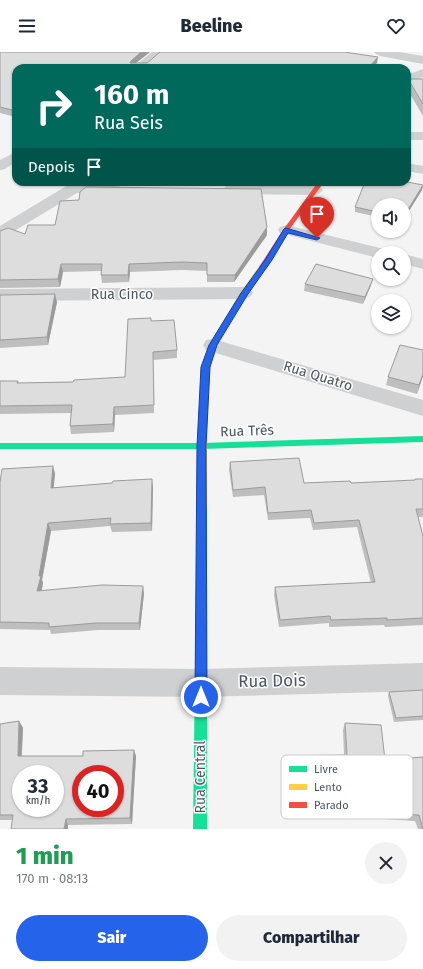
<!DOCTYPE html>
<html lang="pt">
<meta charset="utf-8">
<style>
:root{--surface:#fff;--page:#f2f2f3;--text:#1f2937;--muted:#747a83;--accent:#2563eb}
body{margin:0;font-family:"Fira Sans",sans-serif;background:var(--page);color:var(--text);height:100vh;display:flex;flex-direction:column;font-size:15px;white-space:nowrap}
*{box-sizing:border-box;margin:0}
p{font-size:13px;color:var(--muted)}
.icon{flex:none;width:22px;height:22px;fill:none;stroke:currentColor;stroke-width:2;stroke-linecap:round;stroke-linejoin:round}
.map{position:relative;height:777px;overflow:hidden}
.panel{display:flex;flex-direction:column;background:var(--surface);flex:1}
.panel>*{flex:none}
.hud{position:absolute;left:12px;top:12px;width:399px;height:122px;border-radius:12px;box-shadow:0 1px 3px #0004;background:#00695c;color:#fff;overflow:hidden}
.fabs{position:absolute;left:371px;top:146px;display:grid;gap:8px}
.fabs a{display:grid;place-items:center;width:40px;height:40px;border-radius:50%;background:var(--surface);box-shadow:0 1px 3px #0004;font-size:20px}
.speed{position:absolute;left:12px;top:713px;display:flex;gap:8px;font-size:20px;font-weight:700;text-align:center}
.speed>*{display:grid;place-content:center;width:52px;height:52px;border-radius:50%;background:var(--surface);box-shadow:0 1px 3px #0004;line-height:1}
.speed small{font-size:10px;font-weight:400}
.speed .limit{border:6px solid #d22;background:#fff;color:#111}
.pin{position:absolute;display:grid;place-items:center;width:34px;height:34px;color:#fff;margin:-41px -17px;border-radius:50% 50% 50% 0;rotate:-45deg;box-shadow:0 0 4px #0007}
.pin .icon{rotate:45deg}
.me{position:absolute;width:44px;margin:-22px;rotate:0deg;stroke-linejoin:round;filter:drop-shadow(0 0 3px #0008)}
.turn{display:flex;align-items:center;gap:14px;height:84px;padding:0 16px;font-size:18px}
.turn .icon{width:52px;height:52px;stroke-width:2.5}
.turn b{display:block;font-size:28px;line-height:34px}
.then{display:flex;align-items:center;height:38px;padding:0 16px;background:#0003;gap:8px;font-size:15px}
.round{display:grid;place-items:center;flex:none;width:42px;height:42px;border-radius:21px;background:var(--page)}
.head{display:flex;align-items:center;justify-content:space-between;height:68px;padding:0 16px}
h1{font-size:24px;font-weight:800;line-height:30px;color:#1e9e55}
.cta{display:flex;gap:8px;margin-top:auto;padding:8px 16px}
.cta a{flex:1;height:46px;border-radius:24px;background:var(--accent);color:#fff;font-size:16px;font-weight:800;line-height:46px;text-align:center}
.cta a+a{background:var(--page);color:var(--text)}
header{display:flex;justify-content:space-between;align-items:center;height:52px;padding:0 16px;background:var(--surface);font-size:18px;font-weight:800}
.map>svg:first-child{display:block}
</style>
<header><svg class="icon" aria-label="menu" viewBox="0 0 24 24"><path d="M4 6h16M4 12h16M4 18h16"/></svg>Beeline<svg class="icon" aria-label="heart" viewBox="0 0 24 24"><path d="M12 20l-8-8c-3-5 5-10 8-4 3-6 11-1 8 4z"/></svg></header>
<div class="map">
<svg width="423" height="777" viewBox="0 0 423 777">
<rect width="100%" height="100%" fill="#f4f4f4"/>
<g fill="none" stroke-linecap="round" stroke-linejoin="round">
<g fill="#ced0d2" fill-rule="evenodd">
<path d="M152,0h14l-20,16h-14z"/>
<path d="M374,0h25l24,4v8l-43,-8 -4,-2z"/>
<path d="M423,17v8l-16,6v-8z"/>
<rect x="407" y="80" width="16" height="8"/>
<path d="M16,100v10l-11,7 -5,1v-10z"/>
<path d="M407,111l16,3v8l-16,-3z"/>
<path d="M73,130l41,2 5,2 3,3 -3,3 -5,2 -37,-1 -71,43 -6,2v-12z"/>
<path d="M231,132l84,1 5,2 3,3 -3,3 -5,2 -84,-1 -5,-2 -3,-3 3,-3z"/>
<path d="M286,173l98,24 3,4h-9v5l-98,-25 -2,-3 2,-3z"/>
<path d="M404,202l19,5v10l-19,-5z"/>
<path d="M244,235l6,2 3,4 -3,4 -6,2 -244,2v-12z"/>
<path d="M213,287l210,61v16l-217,-66 -3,-5 3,-5z"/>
<path d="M423,611v28l-222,6 -201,-2v-28l201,2z"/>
</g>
<g fill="#16e098" fill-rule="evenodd">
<path d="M423,384v6l-221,7h-202v-6h202z"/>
<path d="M202,451l3,1 2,3v322h-14l4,-322 2,-3z"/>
</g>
<path fill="#ffcf43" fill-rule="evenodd" d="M260,213h3l4,2 -20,27 -30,51 -7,22 -3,79v61l-2,3 -3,1 -3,-1 -2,-3v-61l5,-79 7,-22 31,-52z"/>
<path fill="#f24e42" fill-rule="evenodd" d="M318,130h6l-35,48 -23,39h-6l-1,-2 24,-37z"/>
</g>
<g fill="#bebebf">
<path d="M0,0h150l-14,11h241l-5,5h-356v49l-16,-4z"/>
<path d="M408,27h15v37l-16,-27z"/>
<rect x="101" y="130" width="157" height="1"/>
<path d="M423,133l-1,5 -18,29v-14h-26v12l-23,-5v-5z"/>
<path d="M0,179l25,3 242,1 -33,47h-27v-11l-25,-1 -52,2 -1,10 -27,1 -1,-8v-4l-38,1 -3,15 -60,1z"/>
<path d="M305,232l66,1 -8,19 -59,-13z"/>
<path d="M0,243l57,7 -9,43 -48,3z"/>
<path d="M151,269l26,29v8l-24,2 1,53 -39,2 -1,17 -43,2 -1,-8 1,-13 -71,1v-33h18l1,2 54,-1 52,-5z"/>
<path d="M423,324l-6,18 -31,-9 2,-8z"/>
<path d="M230,410l74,21h47l64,-3v-1h8v38h-5l5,19v89l-38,2 -1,-2 -55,2v-4l-50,4 -5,-32 1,-8 96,-4 -14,-56 -44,3 -3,-12 -42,2 -4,-25 -31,2 -4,-27z"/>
<path d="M53,414l2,8 -2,14 100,-1 -1,44 -40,1 -2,-6 -59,5 -9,49 1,3 -1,7 102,3 -4,37h-42l-47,4 -1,-4 -50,-1v-147z"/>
<path d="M423,638v30l-29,2 -6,-26 1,-4z"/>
<path d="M19,669l4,7 -1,28h114l-4,68 -64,1 -56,-5h-12v-96z"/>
<path d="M345,671l40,37 38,-3v72h-5l-3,-8 -66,-4 -1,-7 -60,1 -4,-49 1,-6 59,-1 -1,-25z"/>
</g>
<g fill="#9b9b9b">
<path d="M141,0h9l-19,15v-6z"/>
<path d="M378,5l-1,6 -5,5h-4z"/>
<path d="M423,133l-1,5 -18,29v-3z"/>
<path d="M267,175v8l-33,47 1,-7z"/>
<path d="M61,212l2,8 -3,15 -2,-8z"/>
<path d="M129,212l1,8 -1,10 -1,-7z"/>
<path d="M373,227l-2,6 -8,19 2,-7z"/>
<path d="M55,242l2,8 -9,43 -1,-8z"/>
<path d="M423,322v2l-6,18 2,-9z"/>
<path d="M114,355l1,8 -1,17 -1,-8z"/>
<path d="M53,414l2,8 -2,22 -2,-8z"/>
<path d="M152,427l1,8 -1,44 -1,-8z"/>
<path d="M48,471l3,8 -9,49 1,3 -3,15 -3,-7 2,-15z"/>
<path d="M143,534l1,7 -4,37 -1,-7z"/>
<path d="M19,669l4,7 -2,34 -3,-6z"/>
<path d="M134,698l2,6 -4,68 -2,-6z"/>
<path d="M66,767l2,6v4h-4z"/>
</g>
<g fill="#ddddde" stroke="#9b9b9b" fill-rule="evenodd">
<path d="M0,0h141l-10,9 -1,2h17l13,-11h184l34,5 -10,11h-352v43l-16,-4z"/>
<path d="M408,27h15v25z"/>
<path d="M365,130h42l16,3 -19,31v-11h-26v7l-23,-5z"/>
<path d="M86,135l175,2 6,38 -32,48h-28v-12l-25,-1 -53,2 -1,11h-27l1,-11h-41l-3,15 -58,1v-49l8,-3 17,6 3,-9h27l5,-24 19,-1 1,-8z"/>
<path d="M316,212l57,15 -8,18 -60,-13z"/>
<path d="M55,242l-8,43 -47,3v-45z"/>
<path d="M151,266v3l23,-1 3,30 -24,2 1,53 -40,2 -1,17 -43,2 2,-21 -72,1v-25h18l-1,2 56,-1 1,-2 51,-3 3,-58z"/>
<path d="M400,293l23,5v24l-4,11 -31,-8z"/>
<path d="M299,406l5,25 46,-2 1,2 64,-3v-1h8v30h-7l7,27v82l-36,2v-2l-56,2 -1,-4 -50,4 -5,-33 100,-5 -16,-62 -45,3 -3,-13 -43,3 -3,-26 -32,3 -3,-28z"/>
<path d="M53,414l-2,22 61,-5 1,-2 39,-2 -1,44 -41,1 1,-6 -63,5 -9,53h2l-4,15 65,-6 41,1 -4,37h-43l-47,4v-4l-49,-1v-140l2,-13z"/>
<path d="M423,638v26l-27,2 -7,-26z"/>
<path d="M19,669l-1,35h65v-5l51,-1 -4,68 -64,1 -2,10h-53l2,-14h-13v-91zM21,722h34v34h-34zM81,722h34v34h-34z"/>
<path d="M345,671l36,2 4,35 38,-3v72l-4,-14 -68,-3v-8l-62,1 -4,-49 62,-1z"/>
</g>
<path fill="#2563eb" stroke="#184099" d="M286,176l34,10 -3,2 -29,-7 -16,27 -24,34 -31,51 -7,22 -4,79 1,251 -2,5 -4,1 -4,-1 -2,-5 2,-251 4,-79 8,-22 32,-52 24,-33 19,-31z"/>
<g text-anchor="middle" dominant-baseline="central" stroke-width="3" stroke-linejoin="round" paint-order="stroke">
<g font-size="14" fill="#4a5661" stroke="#fff">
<text x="122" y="242">Rua Cinco</text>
<text transform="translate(318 324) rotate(17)">Rua Quatro</text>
<text transform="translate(247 379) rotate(-2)">Rua Três</text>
<text transform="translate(200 725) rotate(-90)">Rua Central</text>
</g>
<g font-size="17" fill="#4a5661" stroke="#fff">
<text transform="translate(272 629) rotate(-1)">Rua Dois</text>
</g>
</g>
<rect x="281" y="703" width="132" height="64" rx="6" fill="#fff" stroke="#c9ccd0" stroke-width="1"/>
<rect x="289" y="714" width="18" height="6" fill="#16e098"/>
<rect x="289" y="732" width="18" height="6" fill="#ffcf43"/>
<rect x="289" y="750" width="18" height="6" fill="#f24e42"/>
<g font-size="11" fill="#4a5661">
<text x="314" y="721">Livre</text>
<text x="314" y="739">Lento</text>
<text x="314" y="757">Parado</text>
</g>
</svg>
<div class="fabs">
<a><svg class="icon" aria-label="sound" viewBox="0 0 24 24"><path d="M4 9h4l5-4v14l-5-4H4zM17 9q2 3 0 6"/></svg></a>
<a><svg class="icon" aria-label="search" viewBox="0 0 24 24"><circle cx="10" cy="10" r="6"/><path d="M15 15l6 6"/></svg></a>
<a><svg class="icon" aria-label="layers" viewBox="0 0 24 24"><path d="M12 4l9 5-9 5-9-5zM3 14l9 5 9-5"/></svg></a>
</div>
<div class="speed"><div>33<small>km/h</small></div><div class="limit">40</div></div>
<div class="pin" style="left:317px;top:186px;background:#d93025"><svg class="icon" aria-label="arrive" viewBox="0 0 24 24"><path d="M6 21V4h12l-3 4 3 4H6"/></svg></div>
<svg class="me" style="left:201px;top:645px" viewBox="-20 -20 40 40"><circle r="17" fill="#2563eb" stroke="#fff" stroke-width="3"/><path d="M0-11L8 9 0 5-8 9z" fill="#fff"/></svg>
<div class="hud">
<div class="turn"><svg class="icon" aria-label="right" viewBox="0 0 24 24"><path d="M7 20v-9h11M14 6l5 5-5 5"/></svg><div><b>160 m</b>Rua Seis</div></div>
<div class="then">Depois<svg class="icon" aria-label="arrive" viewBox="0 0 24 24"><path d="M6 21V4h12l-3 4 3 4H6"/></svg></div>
</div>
</div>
<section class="panel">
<div class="head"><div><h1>1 min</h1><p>170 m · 08:13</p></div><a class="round"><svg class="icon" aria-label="close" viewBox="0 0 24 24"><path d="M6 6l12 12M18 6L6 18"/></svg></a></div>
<div class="cta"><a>Sair</a><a>Compartilhar</a></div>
</section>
